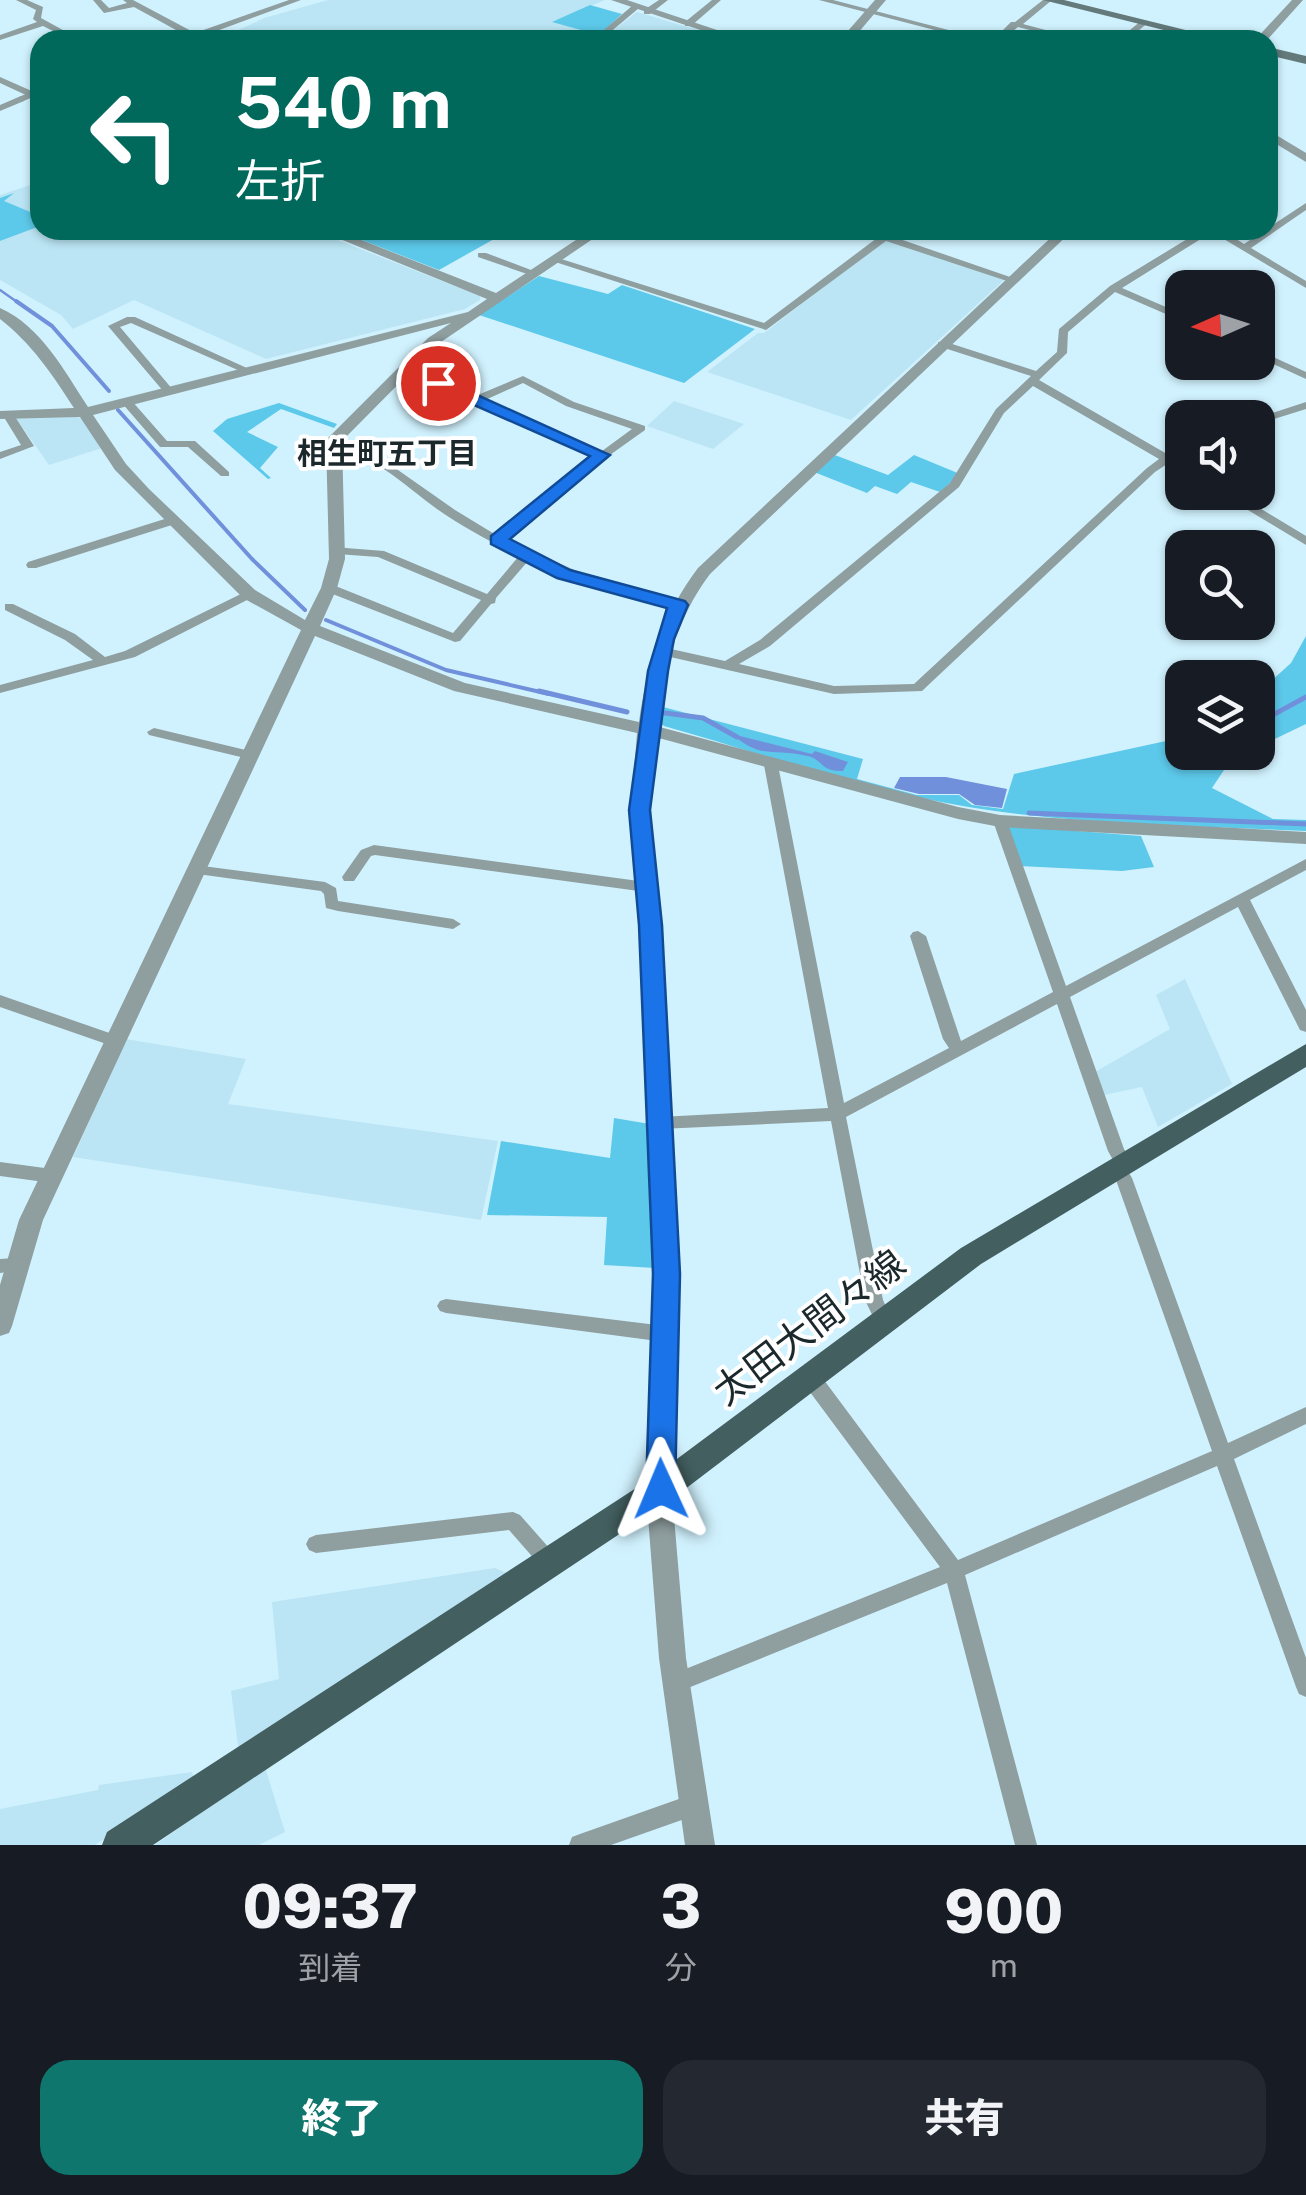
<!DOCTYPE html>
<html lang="ja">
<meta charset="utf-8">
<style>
:root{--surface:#171b24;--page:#242831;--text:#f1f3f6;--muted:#9ea1a6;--accent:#0f766e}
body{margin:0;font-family:"Public Sans","Noto Sans JP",sans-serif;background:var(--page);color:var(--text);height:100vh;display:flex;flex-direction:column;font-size:38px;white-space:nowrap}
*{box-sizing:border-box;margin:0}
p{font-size:32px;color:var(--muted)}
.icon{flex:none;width:55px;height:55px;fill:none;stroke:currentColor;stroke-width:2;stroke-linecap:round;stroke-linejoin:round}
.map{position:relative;height:1845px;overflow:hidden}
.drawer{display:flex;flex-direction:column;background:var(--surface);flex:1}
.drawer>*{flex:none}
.guide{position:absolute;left:30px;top:30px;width:1248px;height:210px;border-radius:30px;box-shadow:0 2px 8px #0004;background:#00695c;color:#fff;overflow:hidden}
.needle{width:65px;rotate:267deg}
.fabs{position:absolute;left:1165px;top:270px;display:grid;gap:20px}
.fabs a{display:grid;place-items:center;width:110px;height:110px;border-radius:20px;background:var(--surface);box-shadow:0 2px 8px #0004;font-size:50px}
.pin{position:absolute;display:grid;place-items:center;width:85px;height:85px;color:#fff;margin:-42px;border:5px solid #fff;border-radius:50%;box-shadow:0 2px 10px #0007}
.me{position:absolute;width:110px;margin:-55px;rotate:359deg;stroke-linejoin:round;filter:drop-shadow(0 0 8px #0008)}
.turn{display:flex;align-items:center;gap:35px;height:210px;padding:0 40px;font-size:45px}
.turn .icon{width:130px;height:130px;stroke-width:2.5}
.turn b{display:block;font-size:70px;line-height:85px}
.eta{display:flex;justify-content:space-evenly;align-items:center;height:170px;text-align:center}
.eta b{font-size:60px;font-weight:800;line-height:70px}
.cta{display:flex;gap:20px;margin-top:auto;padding:20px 40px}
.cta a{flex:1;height:115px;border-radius:30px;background:var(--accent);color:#fff;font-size:40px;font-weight:800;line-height:115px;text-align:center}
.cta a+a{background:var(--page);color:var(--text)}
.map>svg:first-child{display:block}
</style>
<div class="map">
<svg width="1306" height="1845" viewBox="0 0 1306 1845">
<rect width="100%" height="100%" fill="#d0f2fe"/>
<g fill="#bbe5f4">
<path d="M328,0h277l-51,22 45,13 -7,5h-374l46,-22z"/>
<path d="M637,12l54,16 41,12h-131z"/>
<path d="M40,182v48h272l168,66v4l-15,9 -199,50 -132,-59 -61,29 -12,-14 -61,-35v-85z"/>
<path d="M890,240l114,40 -153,140 -144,-48 51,-39h6l120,-92z"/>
<path d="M674,401l70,23 -31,25 -66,-23z"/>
<path d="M77,417l9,3 16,28 -53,17 -33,-47z"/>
<path d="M1185,979l47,105 -74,43 -16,-40 -38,8 -9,-23 75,-43 -14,-34z"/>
<path d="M126,1039l120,20 -18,45 270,37 -17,79 -408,-63z"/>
<path d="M495,1568l14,6 -270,179 -8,-62 48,-12 -7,-77z"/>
<path d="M265,1767l20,65 -26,13h-104z"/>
<path d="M192,1772l3,9 -100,64h-95v-36l98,-19 1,-5z"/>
</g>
<g fill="#5dc9ea">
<path d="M590,5l32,9 -23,21 -47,-13z"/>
<path d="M14,193l-10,8 36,15v10l-40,15v-43z"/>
<path d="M336,230h174l-71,40z"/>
<path d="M539,276l69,18 14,-9 133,44 -71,54 -205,-68z"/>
<path d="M279,403l58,21 -3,4 -53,-19 -34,23 31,15 -18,21 11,10 -3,1 -55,-48 14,-12z"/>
<path d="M832,454l56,21 26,-20 46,19 -20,18 -29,-10 -14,12 -22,-8 -8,7 -53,-21z"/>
<path d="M1306,636v88l-48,23v-54l33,-30z"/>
<path d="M663,707l200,52 -6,20 60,16h42l13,10 31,4 11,-35 152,-33 16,-11v22l64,1 -16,8 -18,27 61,31 33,1v11c-103,-5 -208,-6 -311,-20 -112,-15 -222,-54 -331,-85l-4,-3z"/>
<path d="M1012,826l129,10 13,31 -32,4 -103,-5 -13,-37z"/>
<path d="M614,1118l36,6 5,144 -51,-3 3,-48 -120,-2 14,-74 109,17z"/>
</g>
<g fill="#7190db">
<path d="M732,734l80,20 3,-3 33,11 -5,9c-23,1 -20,-12 -36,-15 -33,-8 -46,4 -75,-22z"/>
<path d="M900,777h46l61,12 -5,19 -27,-3 -16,-11h-40l-25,-6z"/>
</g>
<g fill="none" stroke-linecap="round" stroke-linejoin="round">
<path stroke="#7190db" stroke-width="2.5" d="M0,290l20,14"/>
<g stroke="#7190db" stroke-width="4">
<path d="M16,301l36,25 57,65"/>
<path d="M118,410l134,149 53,51"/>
<path d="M326,620l120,50 103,24"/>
</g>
<g stroke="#7190db" stroke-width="5">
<path d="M539,691l88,21"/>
<path d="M665,713l38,5 34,19"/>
<path d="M1258,723l48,-26"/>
<path d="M1029,813l277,11"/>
</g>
<g fill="#8f9e9f" fill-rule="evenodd">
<path d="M16,0h11l16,7 -2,11 40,22h-10l-28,-14 -43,14v-5l37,-13 -4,-3 3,-9z"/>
<path d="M93,0h8l8,8 18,-5 -4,-3h10l62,33 94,-33h12l-109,40h-12l8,-4 -6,-3 -24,7h-13l31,-10 -42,-23 -30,6z"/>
<path d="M659,0h9l-18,14h-6v-4z"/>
<path d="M712,0h9l-30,26h-6v-4z"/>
<path d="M819,0h14l154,40h-14z"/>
<path d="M1043,0h9l-29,24 60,16h-14l-51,-13 -16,13h-9l18,-18h4z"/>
<path d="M632,6l7,2 -38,32h-9z"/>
<path d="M1142,20l7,2 -22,18h-9z"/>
<path d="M0,77l34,15 1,2 -7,2 -28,-13z"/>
<path d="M21,96l4,3 -1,2 -24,10v-6z"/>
<path d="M1306,203v7l-55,38 55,33v7l-94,-56 -90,56 60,26v7l-67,-29 -47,40 -1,21 -28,27 128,74 15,-8v8l-7,5 7,4v8l-15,-7 -12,8 -233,219 -88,3 -177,-40 -1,-3 6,-4 63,14 35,-21 190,-157 46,-74 35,-33 -93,-30v-4h8l90,29 21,-19 2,-23 51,-43 92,-56h20l22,14zM1033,386l126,73 -12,9 -233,216 -80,2 -95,-22 31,-18 189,-159 45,-74z"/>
<path d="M857,230h15l16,5 131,45 -9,2 -124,-41 -120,89 -217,-70 9,-2 206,65 113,-85z"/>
<path d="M478,253h8l53,20 -9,2 -52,-18z"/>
<path d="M127,317h8l114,52 -9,2 -109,-48 -11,4 53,63 -9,2 -56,-66z"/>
<path d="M1258,350l48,22v7l-48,-22z"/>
<path d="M401,368l72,29 50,-21 51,26 71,24v4l-80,57 -60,53 88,38 89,24v6l-4,1 -65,-16 -85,-32 -32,37 -1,5 -4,1 -31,37 -5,1 -130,-51v-6h8l120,48 28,-33 -103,-43 -41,-3 -4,-1v-6l51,4 103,43 32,-38c-28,-14 -56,-29 -82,-47 -34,-25 -65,-55 -107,-67v-4l23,4 15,7 87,61 41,25 61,-52 37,-27 -197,-83 -1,-2zM523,383l43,23 66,23 -30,22 -119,-50z"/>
<path d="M127,399l4,1 36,41h28l34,31v4h-8l-33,-29h-28l-39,-45z"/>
<path d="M1306,402v7l-48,15 -1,-6z"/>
<path d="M8,411l4,1 22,34 -34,13v-7l21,-7 -19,-31z"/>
<path d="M1218,492h15l73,44v9z"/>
<path d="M171,517l6,4 -2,3 -139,44h-8l-2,-3 2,-3z"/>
<path d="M249,590l6,4 -2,3 -118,60 -135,36v-8l93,-25 -28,-20 -60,-30v-6h8l62,30 30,23 20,-6z"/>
<path d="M154,728l100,24 2,3 -7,4 -100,-24 -2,-3z"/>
<path d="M771,761l7,4 66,338 105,-55 -6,-9 -33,-103 3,-4 5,-1 8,5 35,105 92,-49 -60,-171 2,-3 5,-2 7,5 59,165 240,-127v11l-56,30 56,110v22l-6,-2 -2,-4 -60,-119 -168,90 54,152 8,13 -6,6 6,10 96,265 78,-36v17l-72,35 72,199v39l-7,-3 -3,-7 -79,-221 -252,109 72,270h-22l-68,-262 -259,105 -14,2 -7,-3 -3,-7 3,-7 21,-5 252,-101 -136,-183 -2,-6 2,-6 7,-2 7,2 140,188 254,-109 -96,-271 -8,-14 5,-6 -5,-9 -51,-147 -211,113 37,183 10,22 -3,5 -6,3 -6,-3 -13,-27 -34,-179 -171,8 -6,-2 -2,-4 2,-4 6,-2 168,-9 -64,-343z"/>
<path d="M374,845l272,37 7,5 -7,5 -271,-37 -4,1 -17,25h-10l-2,-4 19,-27z"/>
<path d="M195,865l130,17 11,6 2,13 115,18 8,5 -8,5 -115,-18 -12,-3 -2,-14 -3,-3 -131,-18 -2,-3 2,-3z"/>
<path d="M0,995l121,42 2,4 -2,4 -6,2 -115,-40z"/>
<path d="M0,1162l52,7 6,2 2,5 -2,5 -6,2 -52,-7z"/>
<path d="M15,1258l6,2 3,5 -3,5 -21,3v-14z"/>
<path d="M446,1299l219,27 6,3 3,5 -3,5 -6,3 -219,-29 -6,-2 -3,-5 3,-5z"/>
<path d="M513,1512l7,3 38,43 3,6 -3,6 -7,3 -7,-3 -35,-40 -193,23 -7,-3 -3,-6 3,-6 7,-3z"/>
<path d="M693,1794l8,3 3,8 -3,8 -8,3 -82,29h-42l3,-8 8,-3z"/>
</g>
<g fill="#8f9e9f" fill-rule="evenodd">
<path d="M611,0h16l120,40h-17z"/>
<path d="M875,0h11l-34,40h-12z"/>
<path d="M1292,0h11l-36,40h-12z"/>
<path d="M40,87v7l-19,8 -6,-3z"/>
<path d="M1268,130l38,23v9l-38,-23z"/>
<path d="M318,230h18l160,63 95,-63h15l-168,114 -96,97 3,118 -8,29 -17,38 145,57 174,39c8,-57 24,-108 59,-154l361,-338h14l-363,344c-34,45 -47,98 -54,152l302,81 42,8 306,17v12l-306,-17 -42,-8 -303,-82 -6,85 15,143 13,264 -3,288 12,141 29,187h-30l-26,-187 -11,-141 6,-258 -11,-294 -13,-143 7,-89 -183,-42 -139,-55 -272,584 -31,106 -3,7 -9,3v-51l19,-65 282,-590 -58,-32 -128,-128 -35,-53 -80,2v-8l74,-3c-22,-34 -42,-64 -74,-89v-11c41,18 65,64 88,99l380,-95 19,-13zM451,323l-23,15 -102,102 3,119 -8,29 -16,32 -50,-30 -106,-101 -23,-25 -33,-49z"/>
</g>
<g fill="#63797a" fill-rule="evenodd">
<path d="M1043,0h21l162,40h-22z"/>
<path d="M1268,47l38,9v8l-38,-9z"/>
</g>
<path fill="#435f60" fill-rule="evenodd" d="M1306,1044v23l-325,197 -309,235 -519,346h-51l5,-13 543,-353 311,-231z"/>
</g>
<path fill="#1a73e8" stroke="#114b97" stroke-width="2.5" d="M433,380h11l166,75 -100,84 60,31 115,31 3,4 -14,34 -6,32 -18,139 12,115 18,349 -5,215 -4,9 -10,4 -11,-4 -4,-9 7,-215 -14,-349 -10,-115 19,-139 19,-63 -110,-30 -66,-34v-8l99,-80 -157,-69z"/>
<g text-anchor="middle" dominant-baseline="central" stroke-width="8" stroke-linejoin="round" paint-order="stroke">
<g font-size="30" font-weight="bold" fill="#1b282c" stroke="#fff">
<text x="387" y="453">相生町五丁目</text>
</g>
<g font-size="38" fill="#1b282c" stroke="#fff">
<text transform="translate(809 1327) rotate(-37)">太田大間々線</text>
</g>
</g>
</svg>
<div class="fabs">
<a><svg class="needle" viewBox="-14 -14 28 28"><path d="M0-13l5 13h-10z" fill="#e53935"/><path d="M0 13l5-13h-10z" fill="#9ea1a6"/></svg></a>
<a><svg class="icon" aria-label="sound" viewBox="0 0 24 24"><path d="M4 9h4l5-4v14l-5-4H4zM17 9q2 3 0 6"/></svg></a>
<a><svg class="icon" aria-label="search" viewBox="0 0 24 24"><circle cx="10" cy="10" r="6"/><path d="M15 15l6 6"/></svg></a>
<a><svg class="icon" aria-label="layers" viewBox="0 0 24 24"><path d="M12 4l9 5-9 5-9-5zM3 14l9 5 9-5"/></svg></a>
</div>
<div class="pin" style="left:438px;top:383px;background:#d93025"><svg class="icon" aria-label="arrive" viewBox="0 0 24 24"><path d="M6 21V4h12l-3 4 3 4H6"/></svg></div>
<svg class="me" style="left:661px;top:1489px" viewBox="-20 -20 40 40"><path d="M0-17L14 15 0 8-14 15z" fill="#1a73e8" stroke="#fff" stroke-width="4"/></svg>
<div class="guide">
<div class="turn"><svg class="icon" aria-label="left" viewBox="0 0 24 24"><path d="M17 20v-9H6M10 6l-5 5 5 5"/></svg><div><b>540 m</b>左折</div></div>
</div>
</div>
<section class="drawer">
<div class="eta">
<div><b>09:37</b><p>到着</p></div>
<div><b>3</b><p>分</p></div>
<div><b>900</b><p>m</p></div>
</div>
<div class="cta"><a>終了</a><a>共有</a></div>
</section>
